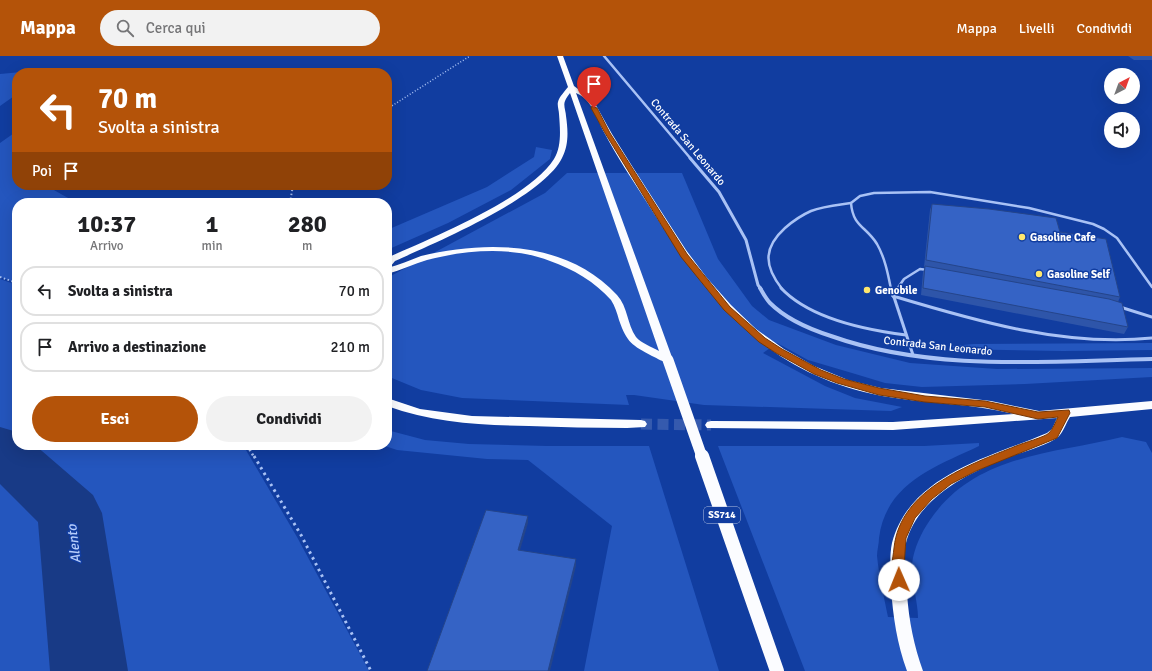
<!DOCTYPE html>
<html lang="it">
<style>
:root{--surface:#fff;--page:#f2f2f2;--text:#202124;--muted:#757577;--line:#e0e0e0;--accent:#b45309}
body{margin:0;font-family:Signika,sans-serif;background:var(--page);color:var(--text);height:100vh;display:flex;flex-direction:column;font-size:15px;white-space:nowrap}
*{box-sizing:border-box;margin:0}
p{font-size:13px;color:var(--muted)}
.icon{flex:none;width:22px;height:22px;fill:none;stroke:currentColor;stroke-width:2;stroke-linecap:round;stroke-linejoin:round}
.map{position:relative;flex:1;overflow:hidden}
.details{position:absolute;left:12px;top:142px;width:380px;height:252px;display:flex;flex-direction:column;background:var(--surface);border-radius:16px;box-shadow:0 4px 16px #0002}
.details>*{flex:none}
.hud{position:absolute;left:12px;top:12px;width:380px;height:122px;border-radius:16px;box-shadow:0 4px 16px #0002;background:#b45309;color:#fff;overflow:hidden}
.needle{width:26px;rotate:41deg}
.fabs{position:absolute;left:1104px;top:12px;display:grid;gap:8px}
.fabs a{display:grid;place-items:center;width:36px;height:36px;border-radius:50%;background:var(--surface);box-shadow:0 4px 16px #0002;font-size:20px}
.pin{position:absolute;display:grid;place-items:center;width:34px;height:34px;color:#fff;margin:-41px -17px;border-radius:50% 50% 50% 0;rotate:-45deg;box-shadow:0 0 4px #0007}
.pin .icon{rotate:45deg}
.me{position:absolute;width:44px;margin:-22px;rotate:359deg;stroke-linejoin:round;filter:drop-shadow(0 0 3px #0008)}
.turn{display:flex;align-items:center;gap:14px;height:84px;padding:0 20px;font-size:18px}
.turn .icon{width:52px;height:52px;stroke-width:2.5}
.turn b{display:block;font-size:28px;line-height:34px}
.then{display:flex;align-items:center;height:38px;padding:0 20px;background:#0003;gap:8px;font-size:15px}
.eta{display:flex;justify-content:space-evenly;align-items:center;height:68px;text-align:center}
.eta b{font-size:24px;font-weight:700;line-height:28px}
.button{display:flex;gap:8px;margin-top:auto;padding:8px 20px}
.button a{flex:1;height:46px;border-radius:24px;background:var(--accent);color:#fff;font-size:16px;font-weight:700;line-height:46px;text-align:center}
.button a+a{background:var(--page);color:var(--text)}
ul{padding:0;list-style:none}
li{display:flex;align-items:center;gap:12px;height:50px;margin:0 8px 6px;padding:0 12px;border:2px solid var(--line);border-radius:16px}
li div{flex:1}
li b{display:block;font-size:15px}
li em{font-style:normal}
header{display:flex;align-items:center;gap:24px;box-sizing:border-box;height:56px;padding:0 20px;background:var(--accent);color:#fff}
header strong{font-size:19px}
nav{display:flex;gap:22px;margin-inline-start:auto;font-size:14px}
.search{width:280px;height:36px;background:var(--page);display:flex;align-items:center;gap:10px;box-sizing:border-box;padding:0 14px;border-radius:22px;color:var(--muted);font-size:15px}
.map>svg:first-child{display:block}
</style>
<header>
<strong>Mappa</strong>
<div class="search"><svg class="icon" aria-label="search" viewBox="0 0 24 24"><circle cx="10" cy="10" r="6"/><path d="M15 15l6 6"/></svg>Cerca qui</div>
<nav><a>Mappa</a><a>Livelli</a><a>Condividi</a></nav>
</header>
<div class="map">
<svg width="1152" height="615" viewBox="0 0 1152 615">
<rect width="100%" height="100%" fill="#113da0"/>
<g fill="#2456be">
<path d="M54,13l-6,4h-31v21l-17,12v-32z"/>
<path d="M17,75v54h28l32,18h-60v80l-17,-6v-134z"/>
<path d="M536,91l16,3 -2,9 -39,31 -63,33 -61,27v-20l100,-43 47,-30z"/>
<path d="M567,117h115l36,86 34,47 17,14 67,25 74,18 87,6 155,-1v9l-127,7 -103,3 -37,-4 -33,-10 -44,-13 -31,-17 -14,10 62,33 30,12 47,9 -11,4 -187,-6 -70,-10h-8l3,10 -167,-7 -41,-8 -34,-14v-98l158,-85z"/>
<path d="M0,223l17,6v160h226l54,92 72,134h-278l-19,-159 -72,-66z"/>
<path d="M1152,287v7l-89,1 -109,-2 -2,-3 22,-2z"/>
<path d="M387,374l38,10 44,4 78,2h102l70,225h-135l28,-145 -84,-66 -41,-1 -90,-9 -15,-5h5z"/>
<path d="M1122,381l24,5 6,11v218h-347l-87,-225h206l55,-3v3c-44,21 -93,37 -100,92 0,6 -2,12 -2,18 2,20 7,41 11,61l30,1c0,-17 -7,-36 -6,-54 2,-16 9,-31 18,-44 45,-66 123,-66 192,-83z"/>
<path d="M0,393l69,64 19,158h-88z"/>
</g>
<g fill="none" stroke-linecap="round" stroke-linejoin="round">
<path fill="#183a86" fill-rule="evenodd" d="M0,371l17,5v13h18l58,50 9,18 26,158h-78l-12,-149 -38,-38z"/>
<path stroke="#355aae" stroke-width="11" stroke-dasharray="11 5.5" stroke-linecap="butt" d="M641,368l70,1"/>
<path stroke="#a9c2f5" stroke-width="1.5" stroke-dasharray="1 2" stroke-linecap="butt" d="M387,53l83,-53"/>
<g stroke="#a9c2f5" stroke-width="2" stroke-dasharray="1.5 2.5" stroke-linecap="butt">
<path d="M290,147l3,-18"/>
<path d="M0,221l17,6"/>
</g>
<path stroke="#a9c2f5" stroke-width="2.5" stroke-dasharray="2 3" stroke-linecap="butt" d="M247,389l7,12"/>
<path stroke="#a9c2f5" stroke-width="3" stroke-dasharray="2.5 4" stroke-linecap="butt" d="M254,400l47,79 70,136"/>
<g stroke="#a9c2f5" stroke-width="2.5">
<path d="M782,233c-18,-23 -19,-41 3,-61 8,-7 17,-13 26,-17 13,-5 27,-6 40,-8"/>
<path d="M891,233c-3,-15 -6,-31 -14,-45 -11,-18 -24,-17 -26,-41l9,-7 14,-3 56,-1 99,16 64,16 11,5 13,9 35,49"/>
<path d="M897,233l7,-10 16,-10 7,1"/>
</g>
<g stroke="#a9c2f5" stroke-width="3">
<path d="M781,232c29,31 85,42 125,47"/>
<path d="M891,232l22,67"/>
<path d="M893,240l5,-8"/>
<path d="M893,240c83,25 171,51 259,42"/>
<path d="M1120,251l32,10"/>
</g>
<path stroke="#a9c2f5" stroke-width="2.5" d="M604,0l87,103"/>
<path stroke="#a9c2f5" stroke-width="3" d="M690,102l29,34 27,48 12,45 3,4"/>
<path stroke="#a9c2f5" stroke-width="4" d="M760,232c3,5 6,11 10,15 17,17 39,26 61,33 101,36 215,25 321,23"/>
<g fill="#fbfcff" fill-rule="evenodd">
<path d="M557,0h6l11,30 19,14 19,34 20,32 54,84 21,28 24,27 25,24 28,20 30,17 34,14 33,8 110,13 48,10 113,-10v8l-82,8c-4,6 -7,16 -12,20 -11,9 -40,16 -54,22 -38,15 -87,40 -98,84 -4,16 -1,34 1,51 2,27 7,52 16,77h-16c-10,-27 -14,-55 -16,-83 0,-15 -2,-31 1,-45 18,-69 99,-86 155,-110l5,-4 5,-11 -164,12 -186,-2 -2,-3 2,-3 4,-1 182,1 121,-8c-43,-11 -88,-10 -132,-18 -119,-23 -175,-98 -236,-195 -14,-22 -29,-44 -41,-67 -6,-10 -9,-22 -17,-32 -3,-4 -7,-7 -12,-9l97,267 -1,2c-7,2 -13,-3 -20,-6 -20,-11 -25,-13 -33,-36 -2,-7 -4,-14 -8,-20 -16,-18 -38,-31 -61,-39 -38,-15 -84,-11 -123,-1 -13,4 -26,10 -40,14v-6c12,-3 23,-8 34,-12 67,-16 146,-15 196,39 11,12 10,29 19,42 5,6 16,10 23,14l-89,-258c-2,3 -4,5 -5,8 -2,4 1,11 1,15 2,14 3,29 -4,42 -20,40 -125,84 -167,103l-5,6 -3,1v-9l2,-2c42,-19 141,-59 165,-98 8,-13 6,-31 5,-45 0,-3 -2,-9 -1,-12 1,-5 7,-11 10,-15z"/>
<path d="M387,342l33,11 52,7 169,4 4,1 2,3 -2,3 -18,1c-33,0 -66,-1 -98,-2 -49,-1 -96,-3 -142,-20z"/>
</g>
<path stroke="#fbfcff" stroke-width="11" d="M668,304l34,97"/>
<path stroke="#fbfcff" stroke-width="14" d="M702,400l75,215"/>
</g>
<g fill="#2e55a9">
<path d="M1128,0h24v4h-18z"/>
<path d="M932,148l128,28 60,65 -2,5 10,25 -4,7 -203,-39 2,-23 2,-5h-1l6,-57z"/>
</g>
<g fill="#25458a">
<path d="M528,460v7l-10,34v-7z"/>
<path d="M576,503v7l-26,105h-2z"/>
</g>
<g fill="#3563c5" stroke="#25458a">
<path d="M932,148l57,5 67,9 4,14 46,7 14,58 -194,-37z"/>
<path d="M925,210l184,33 13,4 6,24 -205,-39z"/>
<path d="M486,454l42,6 -10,34 58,9 -28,112h-121z"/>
</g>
<path fill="#b45309" stroke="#753606" d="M592,50l5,2 13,25 77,121 43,53 35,31 17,11 39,21 23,9 35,9 46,8 60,5 53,11 31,-2 1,3 -13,25 -81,33 -25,13 -19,15 -17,19 -9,20 -2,29 1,13 -2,4 -4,1 -5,-1c-5,-11 -1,-25 0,-36 6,-59 75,-83 122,-102 7,-3 29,-9 33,-13 4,-4 7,-12 9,-16l-20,2 -53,-12 -60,-5 -46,-7 -42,-12 -23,-9 -38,-21 -17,-11 -35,-32 -43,-53 -76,-124 -14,-25z"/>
<g fill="#ffe76d" stroke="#113da0" stroke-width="1.5">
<circle cx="1022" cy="181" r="4"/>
<circle cx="1039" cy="218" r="4"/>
<circle cx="867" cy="234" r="4"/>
</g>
<g text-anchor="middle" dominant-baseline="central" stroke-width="3" stroke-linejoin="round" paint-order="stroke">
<rect fill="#113da0" stroke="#b8c5e2" stroke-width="1" x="704" y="451" width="36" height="16" rx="3"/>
<g font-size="10" font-weight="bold" fill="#fff">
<text x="722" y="459">SS714</text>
</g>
<g font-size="11" fill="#fff" stroke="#113da0">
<text transform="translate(688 86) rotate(50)">Contrada San Leonardo</text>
<text transform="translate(938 290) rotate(6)">Contrada San Leonardo</text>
</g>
<g font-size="11" font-weight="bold" fill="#fff" stroke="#113da0" text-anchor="start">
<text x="1030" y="181">Gasoline Cafe</text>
<text x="1047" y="218">Gasoline Self</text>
<text x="875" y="234">Genobile</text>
</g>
<g font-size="14" font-style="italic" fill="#b6cdfb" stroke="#113da0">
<text transform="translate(74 488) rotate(-97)">Alento</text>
</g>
</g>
</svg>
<div class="fabs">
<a><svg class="needle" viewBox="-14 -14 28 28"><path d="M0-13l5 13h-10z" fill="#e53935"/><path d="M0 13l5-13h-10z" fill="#757577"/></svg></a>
<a><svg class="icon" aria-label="sound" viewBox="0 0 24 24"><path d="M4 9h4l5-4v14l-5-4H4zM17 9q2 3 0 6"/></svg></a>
</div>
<div class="pin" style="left:594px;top:52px;background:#d93025"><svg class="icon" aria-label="arrive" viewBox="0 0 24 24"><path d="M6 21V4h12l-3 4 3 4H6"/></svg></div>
<svg class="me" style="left:899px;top:524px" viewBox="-20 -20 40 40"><circle r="19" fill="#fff"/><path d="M0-13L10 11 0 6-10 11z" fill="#b45309"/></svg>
<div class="hud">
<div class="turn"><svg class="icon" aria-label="left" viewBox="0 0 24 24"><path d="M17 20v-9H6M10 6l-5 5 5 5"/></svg><div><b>70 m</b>Svolta a sinistra</div></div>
<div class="then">Poi<svg class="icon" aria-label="arrive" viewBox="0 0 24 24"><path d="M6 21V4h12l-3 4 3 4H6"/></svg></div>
</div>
<section class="details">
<div class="eta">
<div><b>10:37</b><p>Arrivo</p></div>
<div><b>1</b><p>min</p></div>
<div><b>280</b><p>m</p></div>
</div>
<ul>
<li><svg class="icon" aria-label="left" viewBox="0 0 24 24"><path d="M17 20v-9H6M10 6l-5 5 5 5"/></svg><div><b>Svolta a sinistra</b></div><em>70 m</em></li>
<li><svg class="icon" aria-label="arrive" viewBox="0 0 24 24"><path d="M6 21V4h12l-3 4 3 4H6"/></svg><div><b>Arrivo a destinazione</b></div><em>210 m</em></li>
</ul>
<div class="button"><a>Esci</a><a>Condividi</a></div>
</section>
</div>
